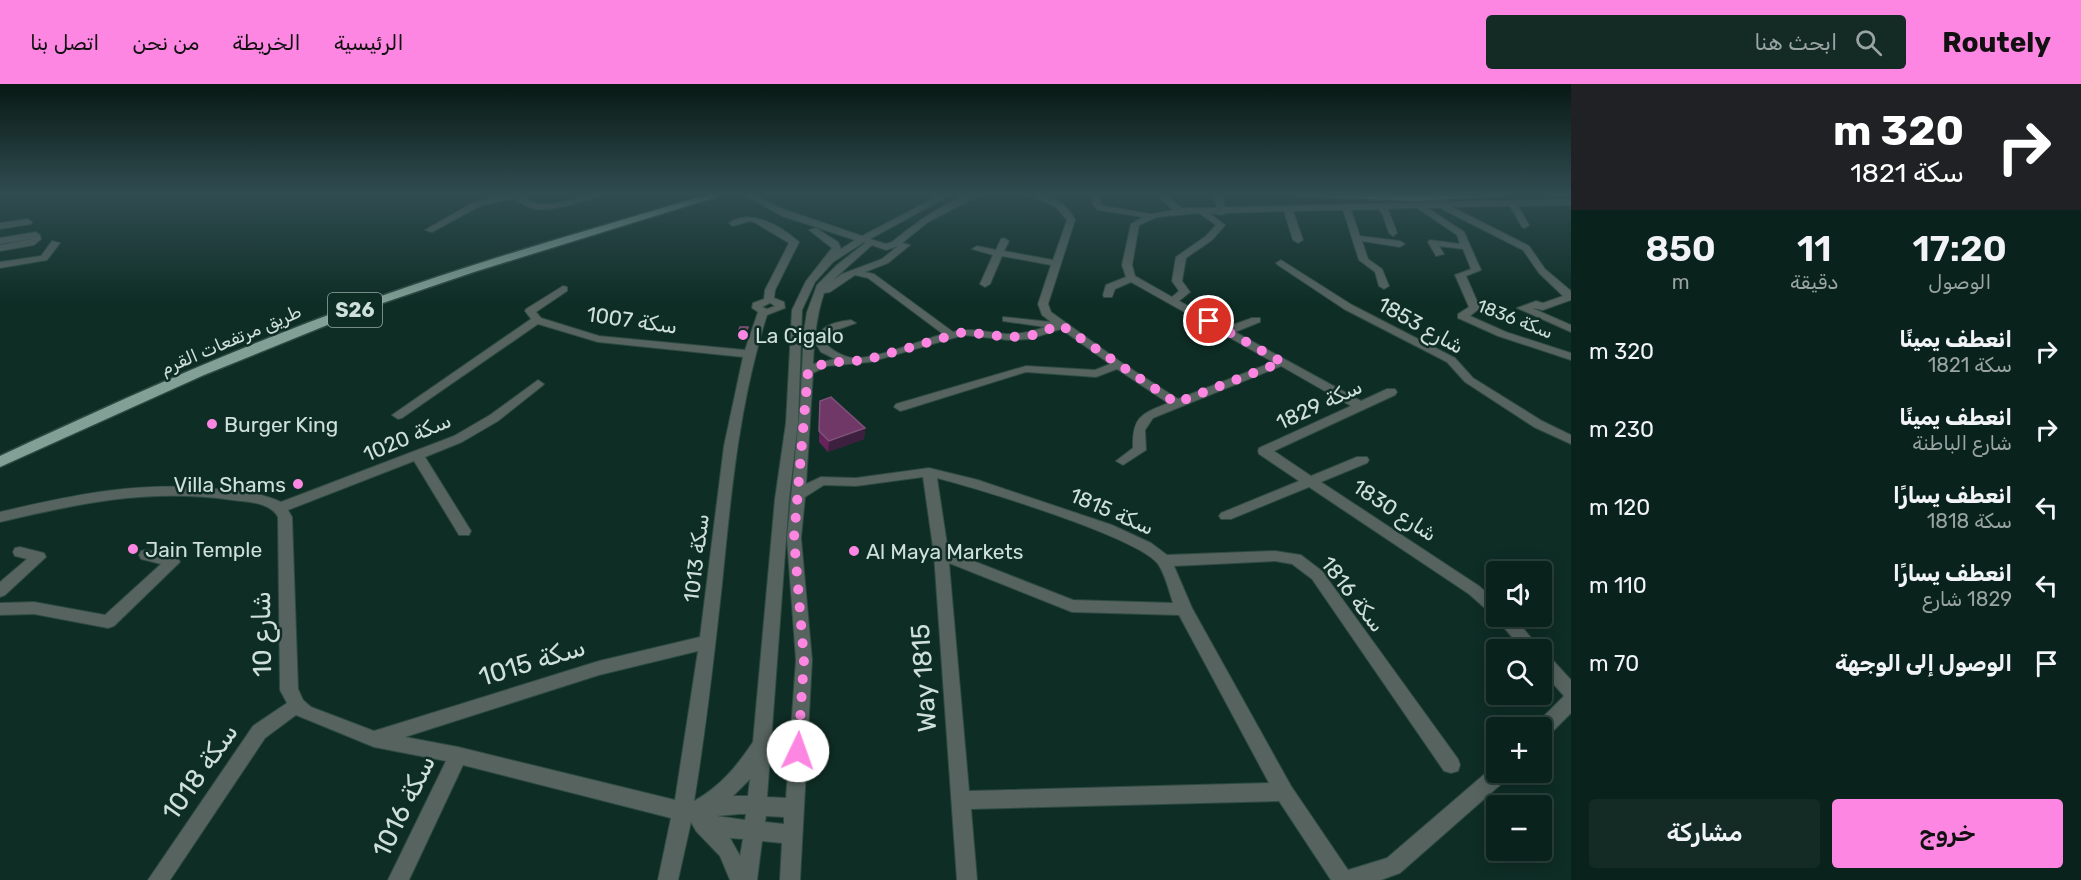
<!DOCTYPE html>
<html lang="ar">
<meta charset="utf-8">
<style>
:root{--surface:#0a221c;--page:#132a25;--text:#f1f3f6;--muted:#99a4a3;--line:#2a3f3b;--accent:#fd86e2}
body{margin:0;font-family:Rubik,Cairo,sans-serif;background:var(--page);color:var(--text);direction:rtl;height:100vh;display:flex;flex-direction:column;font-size:22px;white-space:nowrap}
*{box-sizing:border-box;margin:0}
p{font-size:20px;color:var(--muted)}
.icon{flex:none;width:33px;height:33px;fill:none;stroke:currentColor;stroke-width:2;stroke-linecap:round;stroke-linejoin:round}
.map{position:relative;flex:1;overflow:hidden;direction:ltr}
.details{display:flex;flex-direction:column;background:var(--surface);width:510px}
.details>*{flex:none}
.hud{background:#202124;color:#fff;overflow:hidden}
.buttons{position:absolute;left:1486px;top:477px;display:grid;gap:12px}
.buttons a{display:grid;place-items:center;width:66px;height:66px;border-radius:6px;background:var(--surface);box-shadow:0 3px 15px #0003,0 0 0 2px var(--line);font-size:30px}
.pin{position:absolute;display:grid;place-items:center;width:51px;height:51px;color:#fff;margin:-26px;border:3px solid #fff;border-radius:50%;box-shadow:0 2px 6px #0007}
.me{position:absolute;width:66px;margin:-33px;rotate:3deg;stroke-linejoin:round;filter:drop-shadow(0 0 4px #0008)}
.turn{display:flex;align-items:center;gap:21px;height:126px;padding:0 18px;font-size:27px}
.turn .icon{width:78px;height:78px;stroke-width:2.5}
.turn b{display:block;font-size:42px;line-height:51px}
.eta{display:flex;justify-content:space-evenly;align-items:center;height:102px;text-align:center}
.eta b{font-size:36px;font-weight:600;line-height:42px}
.button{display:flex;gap:12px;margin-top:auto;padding:12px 18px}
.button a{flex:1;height:69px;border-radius:6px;background:var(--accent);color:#111;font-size:24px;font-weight:600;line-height:69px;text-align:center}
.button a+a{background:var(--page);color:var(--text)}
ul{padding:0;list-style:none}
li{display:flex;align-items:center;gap:18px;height:78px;padding:0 18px}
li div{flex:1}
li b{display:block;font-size:22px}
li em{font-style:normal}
header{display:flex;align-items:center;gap:36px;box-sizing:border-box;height:84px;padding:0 30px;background:var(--accent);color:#111}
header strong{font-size:28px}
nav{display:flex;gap:33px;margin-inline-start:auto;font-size:21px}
.search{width:420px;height:54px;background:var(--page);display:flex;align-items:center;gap:15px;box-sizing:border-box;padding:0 21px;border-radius:6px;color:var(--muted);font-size:22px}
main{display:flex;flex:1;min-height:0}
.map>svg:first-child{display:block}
</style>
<header>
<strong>Routely</strong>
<div class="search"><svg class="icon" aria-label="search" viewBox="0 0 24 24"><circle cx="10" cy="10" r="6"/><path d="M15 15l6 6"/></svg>ابحث هنا</div>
<nav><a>الرئيسية</a><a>الخريطة</a><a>من نحن</a><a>اتصل بنا</a></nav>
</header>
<main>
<section class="details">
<div class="hud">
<div class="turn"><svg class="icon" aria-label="right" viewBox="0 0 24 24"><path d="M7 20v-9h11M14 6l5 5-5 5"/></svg><div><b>320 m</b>سكة 1821</div></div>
</div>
<div class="eta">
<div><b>17:20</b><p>الوصول</p></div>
<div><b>11</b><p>دقيقة</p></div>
<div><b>850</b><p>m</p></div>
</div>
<ul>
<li><svg class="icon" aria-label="right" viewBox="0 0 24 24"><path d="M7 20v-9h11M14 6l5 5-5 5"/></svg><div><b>انعطف يمينًا</b><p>سكة 1821</p></div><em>320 m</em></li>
<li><svg class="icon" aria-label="right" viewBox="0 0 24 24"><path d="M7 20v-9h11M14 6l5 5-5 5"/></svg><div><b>انعطف يمينًا</b><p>شارع الباطنة</p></div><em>230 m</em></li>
<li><svg class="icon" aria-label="left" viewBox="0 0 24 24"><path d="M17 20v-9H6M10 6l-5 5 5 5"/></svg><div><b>انعطف يسارًا</b><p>سكة 1818</p></div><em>120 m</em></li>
<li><svg class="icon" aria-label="left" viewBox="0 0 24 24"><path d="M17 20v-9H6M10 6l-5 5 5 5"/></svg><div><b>انعطف يسارًا</b><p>1829 شارع</p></div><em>110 m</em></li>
<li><svg class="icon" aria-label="arrive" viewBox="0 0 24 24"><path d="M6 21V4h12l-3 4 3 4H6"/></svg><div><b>الوصول إلى الوجهة</b></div><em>70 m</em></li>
</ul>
<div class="button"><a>خروج</a><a>مشاركة</a></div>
</section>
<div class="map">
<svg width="1571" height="796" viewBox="0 0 1571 796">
<rect width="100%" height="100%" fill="#0e2d25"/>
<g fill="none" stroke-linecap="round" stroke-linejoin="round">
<g stroke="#2d4a42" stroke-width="2">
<g id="minor">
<path d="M511,109h10c20,25 57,0 83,0 -13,8 -52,18 -68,16 -9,-1 -14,-5 -21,-11l-35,8 -48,26 -7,-2 49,-28z"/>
<path d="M741,109h10l29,15 82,28 82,-43h10l-84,46 16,5 6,-2c22,-18 63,-49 92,-49l-56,29 -26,21 8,2 -22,18 -23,9 9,2 79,58c18,-5 36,1 54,2 13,0 25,-2 38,-7l-42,-6v-4l48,5 -9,-7 -4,-11 13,-39 -49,-9 -12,28 -5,3 -5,-3 13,-29 -21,-6 5,-3 19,4 5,-11 3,-1 5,3 -5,10 49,9 14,-40 -11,-13 -33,-14c21,0 42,6 52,27l-27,84 3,8 71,51 56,36 95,-37 -142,-80 -16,7 -3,8h-8l-1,-2 3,-10 20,-8 -4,-12 9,-41 12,-7 -45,-7 -6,-7 2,-10h8l-2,10 4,3 47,8 22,-4 -19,-17h9l19,15h35l-4,-15h8l4,14 346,-8v6l-53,1 11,19 -4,3 -3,-1 -12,-21 -58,1 77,39 16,23 26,22v9l-28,10 -11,-2 39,17v7l-54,-24 19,-7 7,2 20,-7 -24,-23 -16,-23 -83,-42h-12l36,24 17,38 -15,6 14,32 -10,8 36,16 65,21v7l-73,-24 -40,-18v-4l11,-7 -14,-32 16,-6 -8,-20 -24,-3 5,8 -8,2 -8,-14 2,-2 30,4 -3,-9 -40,-27 -29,1 9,24 -4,3 -4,-3 -7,-20 -4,-4 -27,1 9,26 40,5 5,3 -5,3 -38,-6 6,18 14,10 7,17 -5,3 -5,-3 -4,-14 -16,-12 -16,-50 -50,1 10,29 -5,3 -5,-3 -9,-29 -58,2 -4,2 -13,-2 16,12 -13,15 -26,18 -4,23 8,11 -11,9 48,26 25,-9h8v4l-25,10 126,69 26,-12h8l2,3 -2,3 -121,56 37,25 46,-19h10l2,3 -2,3 -46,19 158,104 18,16v14h16l28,34h-18l-28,-33 -26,-23 -160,-107 -78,32h-10l-2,-3 2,-3 78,-32 -40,-27 -1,-3 1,-3 92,-42 -70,-40 -128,52 -8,12 1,20 -23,15 -7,-4 17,-13c-1,-31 8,-34 35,-45l-51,-34 -21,8 -70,-5 -122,38 -4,1 -6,-4 2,-3 130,-38 69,4 15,-6 -49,-35 -31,10 -22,1 -44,-5 -94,27 -43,4 -14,7 -7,111 15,-7 35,1 73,-10 49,12 134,45 39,18 16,12 108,-4 26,4 21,16 136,188 2,6 -2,6 -7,2 -7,-2 -132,-192 -20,-15 -17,-3 -101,5 18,42 99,178 57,84 39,-12 107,-92 3,-1v7h13l-2,6 -108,95 -19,7h-50l-52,-79 -308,8 6,71h-20l-23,-326 -11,-77 -67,9 -32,-1 -19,12 -4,41 11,122 -12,220h-20l2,-37 -20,-2 -5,39h-27l-10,-24 -24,-25 -5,-9 -13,58h-20l13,-62 -208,-53 -54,115h-21l58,-119 -72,-14 -78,-32 -31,23 -95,142h-22l105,-154 34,-23 -7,-13 -2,-173c-8,-15 -30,-15 -46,-17 -83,-12 -151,3 -232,22v-10c78,-18 138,-31 218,-23 21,2 44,4 63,13l173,-66 36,-21 48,-35 6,4 -2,2 -44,35 -36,21 -37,15 46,74 -2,4h-10l-45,-74 -126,49 4,7 6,172 5,11 8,7 63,24 225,-70 101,-24 24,-191 19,-89 -145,-15 -60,-18 -136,94 -4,1 -6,-4 139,-96 -6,-8 1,-2 37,-23 4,1v4l-31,21 5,6 58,18 146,14 13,-38 -6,-4 1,-5 11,-4 1,-9 24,-47 -35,-21 -4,-1 -17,5 -4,-3c22,-15 52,3 70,19l-24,48 -1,8 10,4 1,6 -18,7c-28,88 -36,178 -45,269 -8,73 -16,145 -28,217 27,-15 42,-34 59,-59l22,-243 11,-76 6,-113 14,-29 26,-33 -23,-18 7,-2 22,14 3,7 14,-9 -73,-24zM1199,129l17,12 -10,11 -30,21 -4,24 7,10 -7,6 -37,-21 -3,-11 7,-40 18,-8zM864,158l1,1 -28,22 -20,20 -10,27 -3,19 -4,76 -13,131 9,122 -10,138 -19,-1 22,-298 9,-76 4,-113 13,-28 18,-20zM872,161l14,5 12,-4 -16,13 -40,15 -9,6zM855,191l13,3 75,56c-24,7 -66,25 -90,24 -9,-1 -23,-8 -28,-16l6,-10 25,-9 -5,-3c-16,2 -31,5 -36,22l6,10 14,7 -22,5c1,-25 3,-47 11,-71l6,-1zM770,219l5,3 -8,3 -5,-2zM937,394c39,10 201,59 221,86 7,10 11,27 15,39l-100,-3 -125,-49zM949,479l123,49 107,3 90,168 -300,8zM698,567l-23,149 -217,-53 -53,-10 194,-62zM750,695l-2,17h-15zM740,730h6l-1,6 -28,-4zM766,732l18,1v7l-19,-2zM730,754l13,1 -3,17z"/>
<path d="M28,135l4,3 -1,2 -31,5v-6z"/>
<path d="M36,148l4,3 1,4 -7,6 -34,6v-6l31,-6 -31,5v-6z"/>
<path d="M52,157l8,2 -13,17 -47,8v-6l41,-6z"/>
<path d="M1281,176l71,45 103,53 18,20 69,43 29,14v9l-37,-17 -69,-45 -18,-20 -103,-53 -66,-44 -2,-2z"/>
<path d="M20,463l24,6 2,4 -41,38 -5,2v-15l27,-23 -12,-3 -2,-4 2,-4z"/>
<path d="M146,466l32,8 2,4 -66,64 -6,2 -74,-14 -34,1v-12l34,-1 71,13 56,-51 -20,-5 -2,-4 2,-4z"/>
<path d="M1542,569l6,2 23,25v33l-23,23 -6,2v-10h-8l2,-4 28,-28 -22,-25z"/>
</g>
</g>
<g stroke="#2d4a42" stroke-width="3">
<g id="major">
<path d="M714,109h15l-255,79 -100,34 -170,69 -204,92v-11c120,-56 242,-111 367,-155 114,-41 231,-74 347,-108z"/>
<path d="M1292,109l121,2 97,-2 -5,3 -92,5 -116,-5z"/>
</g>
</g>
<use href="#minor" fill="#56635f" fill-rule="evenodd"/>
<use href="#major" fill="#83a096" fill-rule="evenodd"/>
</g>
<g fill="#65235a">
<path d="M748,247l-3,9 -8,-1v-4z"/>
<path d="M820,317l45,27 -1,11 -36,13 -9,-10z"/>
</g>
<path fill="#3d1f3f" d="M865,344l-1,11 -36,13 1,-11z"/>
<g fill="#703867" stroke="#7f5279" stroke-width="1.5">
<path d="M740,243h8l-3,9 -8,-1z"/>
<path d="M831,313l34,31 -36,13 -10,-10 1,-30z"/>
</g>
<linearGradient id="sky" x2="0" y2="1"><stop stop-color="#081914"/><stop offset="0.5" stop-color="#304c51"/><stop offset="1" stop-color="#304c51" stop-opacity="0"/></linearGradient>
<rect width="1571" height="220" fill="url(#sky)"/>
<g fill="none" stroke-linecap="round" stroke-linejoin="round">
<path stroke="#fd86e2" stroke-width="10" stroke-dasharray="0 18" d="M798,667l6,-91 -10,-122 14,-167 17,-8 41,-3 98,-28 44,5 22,-1 31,-11 115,78 106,-41 -73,-41"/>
</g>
<g fill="#fd86e2" stroke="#0e2d25" stroke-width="2">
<circle cx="743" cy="251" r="6"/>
<circle cx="212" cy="340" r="6"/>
<circle cx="298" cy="400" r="6"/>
<circle cx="133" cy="465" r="6"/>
<circle cx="854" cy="467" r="6"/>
</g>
<g text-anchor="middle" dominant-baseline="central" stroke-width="5" stroke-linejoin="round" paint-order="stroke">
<g font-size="18" fill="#cfe0da" stroke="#0e2d25">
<text transform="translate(1515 235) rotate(21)">سكة 1836</text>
<text transform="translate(231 256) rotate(-23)">طريق مرتفعات القرم</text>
</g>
<rect fill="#0e2d25" stroke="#95aaa4" stroke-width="1.5" x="328" y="209" width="54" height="34" rx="4.5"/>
<g font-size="20" font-weight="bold" fill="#cfe0da">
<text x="355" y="226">S26</text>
</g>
<g font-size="21" fill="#cfe0da" stroke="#0e2d25">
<text transform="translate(632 236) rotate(8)">سكة 1007</text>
<text transform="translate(1421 241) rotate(29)">شارع 1853</text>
<text transform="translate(1319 320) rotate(-25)">سكة 1829</text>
<text transform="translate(407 353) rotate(-23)">سكة 1020</text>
<text transform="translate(1395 426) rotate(33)">1830 شارع</text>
<text transform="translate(1112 427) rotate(23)">سكة 1815</text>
<text transform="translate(696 474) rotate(-83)">سكة 1013</text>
<text transform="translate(1353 510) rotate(52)">سكة 1816</text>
</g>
<g font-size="21" fill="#cfe0da" stroke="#0e2d25" text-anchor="start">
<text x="755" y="251">La Cigalo</text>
<text x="224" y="340">Burger King</text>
<text x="286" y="400" text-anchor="end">Villa Shams</text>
<text x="145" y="465">Jain Temple</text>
<text x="866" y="467">Al Maya Markets</text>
</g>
<g font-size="26" fill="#cfe0da" stroke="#0e2d25">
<text transform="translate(262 550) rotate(-91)">شارع 10</text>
<text transform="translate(532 578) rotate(-17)">سكة 1015</text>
<text transform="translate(924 594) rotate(-94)">Way 1815</text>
<text transform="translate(200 688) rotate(-55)">سكة 1018</text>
<text transform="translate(404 722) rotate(-64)">سكة 1016</text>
</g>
</g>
</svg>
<div class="buttons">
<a><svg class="icon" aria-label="sound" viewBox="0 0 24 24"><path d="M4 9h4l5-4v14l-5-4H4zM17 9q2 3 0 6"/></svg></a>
<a><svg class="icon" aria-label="search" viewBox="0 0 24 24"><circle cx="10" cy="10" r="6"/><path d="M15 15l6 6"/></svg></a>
<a>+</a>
<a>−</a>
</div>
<div class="pin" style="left:1209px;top:237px;background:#d93025"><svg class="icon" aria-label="arrive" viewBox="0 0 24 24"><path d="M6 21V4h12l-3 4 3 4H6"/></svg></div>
<svg class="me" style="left:798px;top:667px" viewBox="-20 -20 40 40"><circle r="19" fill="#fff"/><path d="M0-13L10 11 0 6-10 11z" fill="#fd86e2"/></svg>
</div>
</main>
